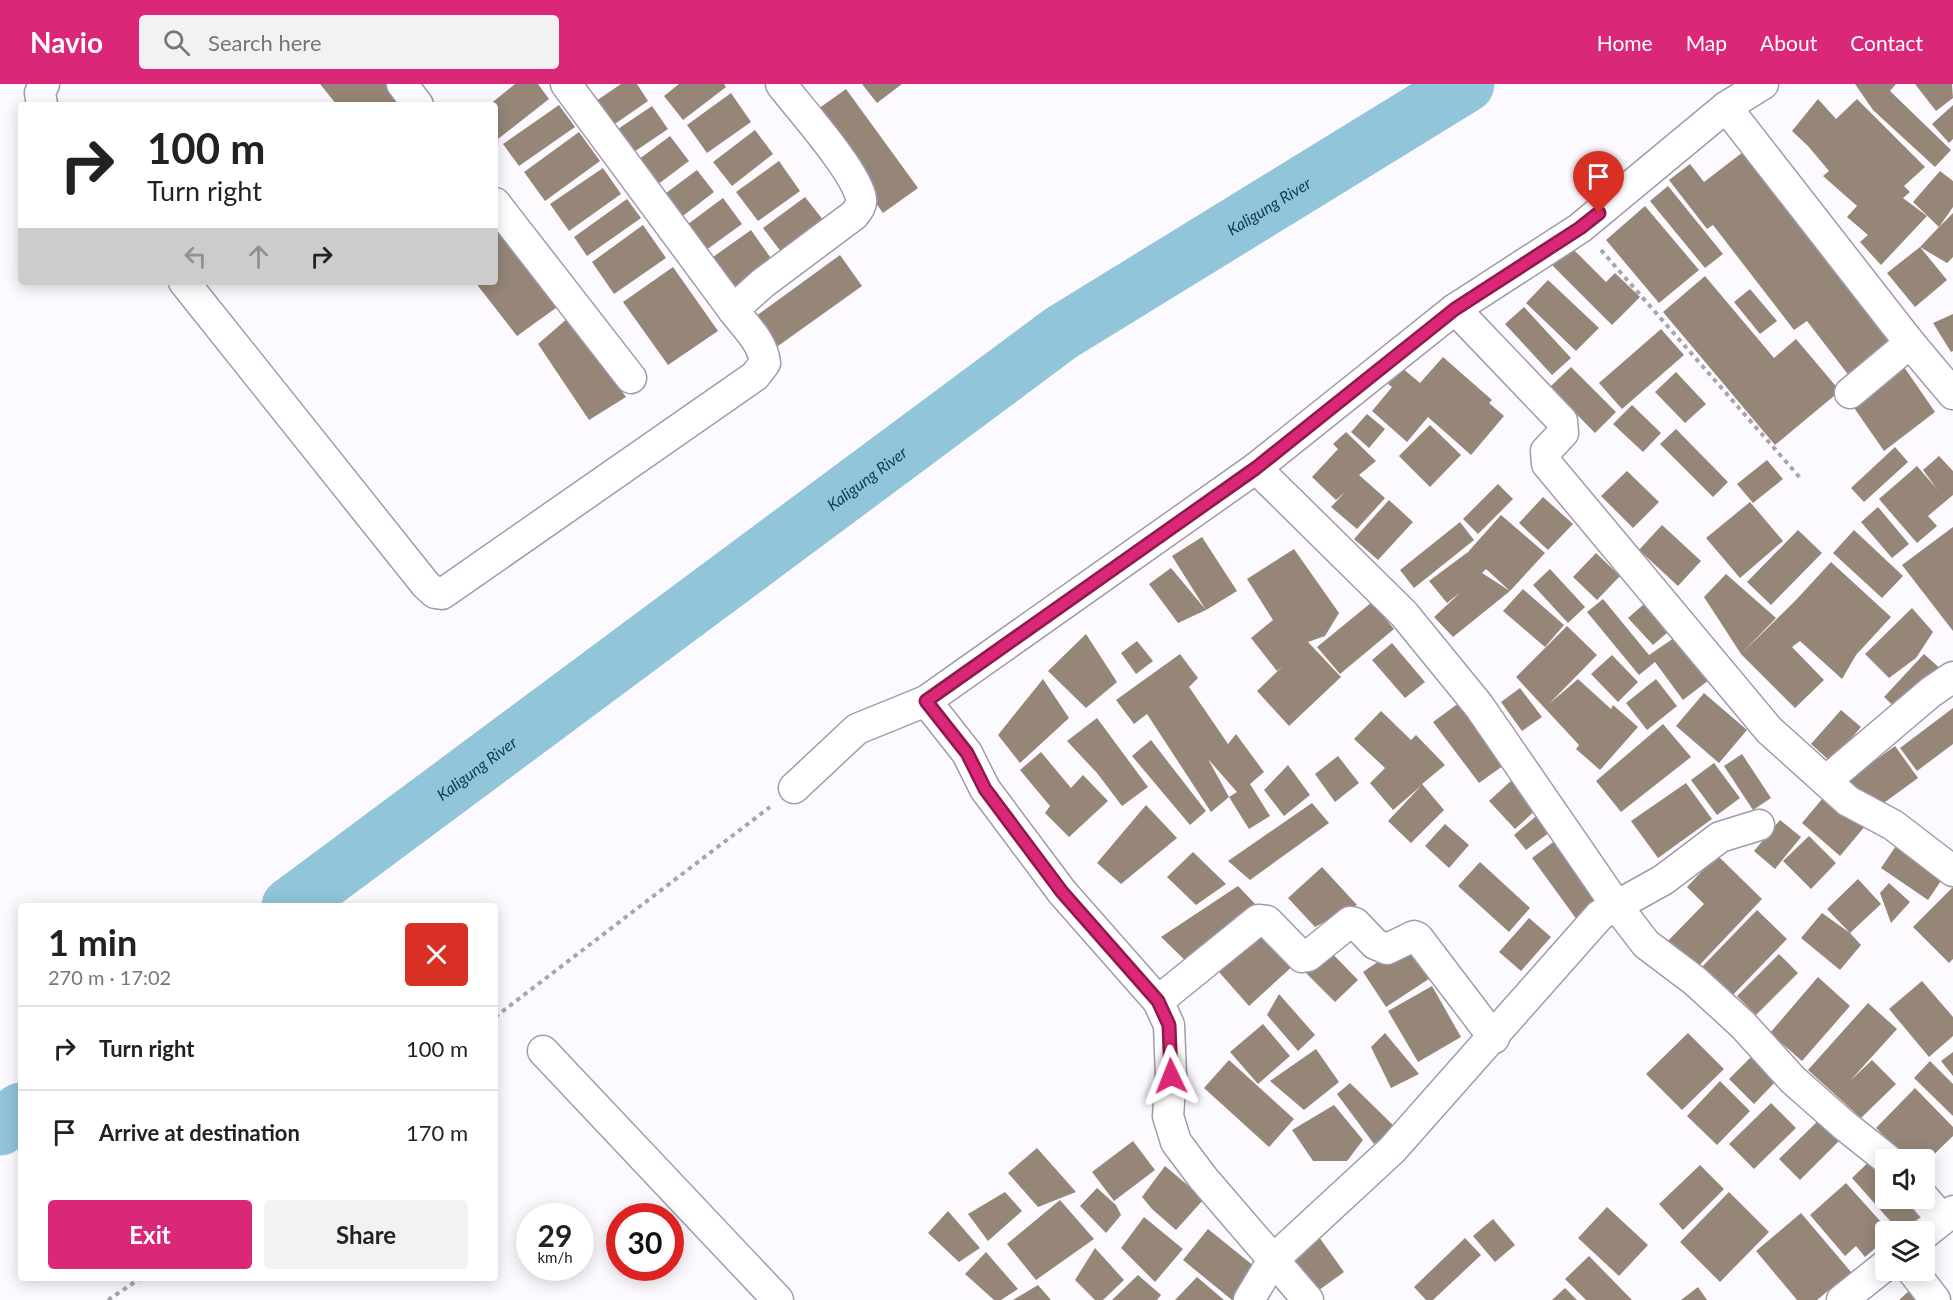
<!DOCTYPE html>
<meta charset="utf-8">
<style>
:root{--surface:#fff;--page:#f2f2f2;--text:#222;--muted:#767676;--line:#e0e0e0;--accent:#db2777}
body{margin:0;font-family:Lato,sans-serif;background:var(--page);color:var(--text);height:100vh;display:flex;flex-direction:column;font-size:22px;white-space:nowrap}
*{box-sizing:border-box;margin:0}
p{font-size:20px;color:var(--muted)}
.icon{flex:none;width:33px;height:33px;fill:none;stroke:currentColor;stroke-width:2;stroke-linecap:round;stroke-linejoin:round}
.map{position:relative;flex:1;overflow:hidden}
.side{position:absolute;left:18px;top:819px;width:480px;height:378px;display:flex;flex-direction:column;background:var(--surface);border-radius:6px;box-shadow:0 3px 15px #0003}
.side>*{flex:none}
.hud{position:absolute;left:18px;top:18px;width:480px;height:183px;border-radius:6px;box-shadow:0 3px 15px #0003;background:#fff;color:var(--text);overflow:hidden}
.fabs{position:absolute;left:1875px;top:1065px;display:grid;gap:12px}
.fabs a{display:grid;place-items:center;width:60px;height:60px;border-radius:6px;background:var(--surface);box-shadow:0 3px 15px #0003;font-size:30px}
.speed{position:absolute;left:516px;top:1119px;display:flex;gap:12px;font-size:30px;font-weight:700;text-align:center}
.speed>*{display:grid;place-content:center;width:78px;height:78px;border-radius:50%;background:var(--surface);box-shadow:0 3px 15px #0003;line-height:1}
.speed small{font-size:15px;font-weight:400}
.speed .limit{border:9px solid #d22;background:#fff;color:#111}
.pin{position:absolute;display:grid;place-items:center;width:51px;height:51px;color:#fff;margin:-62px -26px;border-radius:50% 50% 50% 0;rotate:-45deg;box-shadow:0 0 6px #0007}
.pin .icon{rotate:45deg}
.me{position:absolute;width:66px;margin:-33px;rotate:358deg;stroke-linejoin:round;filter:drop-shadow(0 0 4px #0008)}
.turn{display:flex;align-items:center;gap:21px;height:126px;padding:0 30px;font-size:27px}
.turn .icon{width:78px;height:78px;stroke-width:2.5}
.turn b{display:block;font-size:42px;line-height:51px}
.lanes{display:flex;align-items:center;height:57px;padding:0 30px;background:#0003;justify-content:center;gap:30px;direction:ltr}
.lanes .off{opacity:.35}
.round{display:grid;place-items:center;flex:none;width:63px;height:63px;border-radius:6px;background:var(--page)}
.overview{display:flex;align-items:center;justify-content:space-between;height:102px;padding:0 30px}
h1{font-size:36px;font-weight:700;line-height:45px}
.primary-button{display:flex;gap:12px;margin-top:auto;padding:12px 30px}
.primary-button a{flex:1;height:69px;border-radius:6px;background:var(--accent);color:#fff;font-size:24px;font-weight:700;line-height:69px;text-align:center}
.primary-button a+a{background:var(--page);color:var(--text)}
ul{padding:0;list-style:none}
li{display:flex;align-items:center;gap:18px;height:84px;padding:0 30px;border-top:2px solid var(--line)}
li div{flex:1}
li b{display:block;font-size:22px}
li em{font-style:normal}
header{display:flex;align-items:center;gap:36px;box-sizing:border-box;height:84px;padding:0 30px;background:var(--accent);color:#fff}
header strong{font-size:28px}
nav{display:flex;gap:33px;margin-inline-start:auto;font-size:21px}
.search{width:420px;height:54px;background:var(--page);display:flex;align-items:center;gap:15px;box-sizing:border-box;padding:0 21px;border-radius:6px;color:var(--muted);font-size:22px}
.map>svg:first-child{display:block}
</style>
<header>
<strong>Navio</strong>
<div class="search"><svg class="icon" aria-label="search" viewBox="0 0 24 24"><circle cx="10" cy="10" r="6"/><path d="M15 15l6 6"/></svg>Search here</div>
<nav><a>Home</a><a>Map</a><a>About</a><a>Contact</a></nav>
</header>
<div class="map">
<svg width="1953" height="1216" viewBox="0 0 1953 1216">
<rect width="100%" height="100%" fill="#fcfaff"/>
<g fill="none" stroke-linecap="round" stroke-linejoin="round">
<g stroke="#91c5da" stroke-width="57">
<path id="s1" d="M290,822l771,-573 405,-249"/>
<path d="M0,1043l21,-16"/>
</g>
</g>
<g fill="#968678">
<path d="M320,0h70l15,21h-68z"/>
<path d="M515,0h23l11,15 -51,40 -3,-4v-30h-6z"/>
<path d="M621,0h16l11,17 -39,27 -16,-25z"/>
<path d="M679,0h45l2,3 -43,33 -19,-24z"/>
<path d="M862,0h40l-25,19z"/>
<path d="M1855,0h41l-6,7 61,59 -16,17 -62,-57z"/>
<path d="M1915,0h37l1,14 -17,13z"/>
<path d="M846,5l72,99 -35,25 -72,-99z"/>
<path d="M731,9l20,29 -44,31 -20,-28z"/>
<path d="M1818,15l18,20 21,-20 68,68 -21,19 6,6 -7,6 24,18 -46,49 -21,-23 8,-7 -21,-18 10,-11 -34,-30 6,-5 -21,-25 -16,-15z"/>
<path d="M559,21l16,22 -56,39 -16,-22z"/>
<path d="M1953,21v34l-4,4 -17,-19z"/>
<path d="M652,22l16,23 -40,27 -16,-23z"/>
<path d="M755,46l18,24 -41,32 -19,-24z"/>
<path d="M579,48l21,29 -55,40 -21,-29z"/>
<path d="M670,52l19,25 -36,27 -19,-25z"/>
<path d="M1747,65l150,192 -47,36 -43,-56 -13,9 -81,-105 -6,4 -38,-49 21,-16 14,18z"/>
<path d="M779,77l21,30 -42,30 -22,-29z"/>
<path d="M603,84l18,26 -52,37 -19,-27z"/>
<path d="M697,86l17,22 -39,30 -17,-23z"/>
<path d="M1940,87l13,10v26l-14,20 14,-14v44l-6,6 -27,-16 27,33 -32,27 -28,-34 33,-26 19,-20 -26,-25z"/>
<path d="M1668,102l55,68 -18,14 -55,-67z"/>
<path d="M805,113l19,24 -42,32 -19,-25z"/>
<path d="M723,114l19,26 -40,29 -18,-26z"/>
<path d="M627,115l14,19 -54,38 -13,-19z"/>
<path d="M1645,122l54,64 -40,33 -53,-63z"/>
<path d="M495,137l65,84 -43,31 -42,-54h20z"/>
<path d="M643,141l23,33 -52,36 -22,-32z"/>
<path d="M751,146l24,34 -45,32 -24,-34z"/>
<path d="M1570,162l36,36 9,-9 25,24 -28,28 -61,-61z"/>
<path d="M840,171l22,31 -84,60 -22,-30z"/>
<path d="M673,183l45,64 -50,34 -45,-63z"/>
<path d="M1705,192l69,82 22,-19 44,52 -65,54 -112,-133z"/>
<path d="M1548,196l51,48 -23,23 -50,-48z"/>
<path d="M1750,205l27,32 -17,13 -26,-32z"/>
<path d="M1524,223l47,51 -19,17 -47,-51z"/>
<path d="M1953,230v37l-2,1 -18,-29z"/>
<path d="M568,234l58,79 -37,23 -51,-76z"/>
<path d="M1661,245l23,26 -62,54 -23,-26z"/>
<path d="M1443,273l49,43 -3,3 15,13 -33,39 -43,-38 -21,25 -35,-31 20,-24 -4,-3 14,-16 18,15z"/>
<path d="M1902,280l33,48 -51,39 -34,-49z"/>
<path d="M1571,283l45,45 -21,21 -45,-46z"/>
<path d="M1676,288l30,32 -21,19 -30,-31z"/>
<path d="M1632,321l29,28 -18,19 -30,-28z"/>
<path d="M1367,330l18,15 -16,19 -18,-16z"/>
<path d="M1430,341l31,30 -31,32 -31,-31z"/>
<path d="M1676,345l52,53 -15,15 -53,-53z"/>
<path d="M1346,348l30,29 -17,14 26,23 -28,31 -26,-22 14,-15 -9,8 -24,-23 26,-28 -5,-5z"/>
<path d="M1895,363l13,15 -44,40 -13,-14z"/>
<path d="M1939,372l14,15v24l-25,21 9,10 -20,17 -38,-44 38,-33 20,23 -14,-19z"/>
<path d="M1767,376l16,19 -30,24 -16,-19z"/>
<path d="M1627,387l32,31 -26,26 -32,-32z"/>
<path d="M1498,400l15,15 -35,35 -15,-15z"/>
<path d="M1543,413l30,27 -25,26 -29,-27z"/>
<path d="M1389,416l24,22 -35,38 -24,-21z"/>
<path d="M1750,418l33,39 -43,37 -34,-40z"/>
<path d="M1878,423l31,37 -17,14 -31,-36z"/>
<path d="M1501,431l44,38 -35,38 -24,-22 -4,4 28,18 -57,46 -19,-20 27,-25 -14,11 -18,-22 39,-29z"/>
<path d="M1460,438l14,18 -60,48 -14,-18z"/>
<path d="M1662,441l39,36 -23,25 -39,-36z"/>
<path d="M1953,443v104l-51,-66z"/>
<path d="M1798,446l24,23 -51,52 -24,-23z"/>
<path d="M1854,446l49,46 -21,22 -49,-45z"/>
<path d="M1202,453l35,54 -31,19 -28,13 -29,-39 22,-16 35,42 -34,-54z"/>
<path d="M1294,465l45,64 -14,23 -17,6 33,35 -52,49 -32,-35 26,-25 -6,5 -26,-33 22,-18 -26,-41z"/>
<path d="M1596,469l24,23 -23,24 -24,-23z"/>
<path d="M1831,478l60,55 -35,38 -14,24 -42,-38 -8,6 32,33 -29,28 -54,-54 -37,-57 22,-23 50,44 -35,36 55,-54z"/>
<path d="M1550,485l35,38 -17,16 -35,-38z"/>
<path d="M1523,505l41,36 -19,22 -42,-36z"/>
<path d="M1651,514l24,28 -22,19 -25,-27z"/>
<path d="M1603,515l46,56 28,-19 32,44 -26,20 -28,-38 -16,13 -52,-63z"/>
<path d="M1372,518l22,27 -54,45 -23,-27z"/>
<path d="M1912,524l21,24 -17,26 -27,20 -24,-24z"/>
<path d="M1567,542l30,29 -48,49 29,-25 33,30 2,-4 25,22 -38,43 -24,-21 3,-4 -63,-68z"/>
<path d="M1086,550l31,48 -31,26 -38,-37z"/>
<path d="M1137,557l16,20 -17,13 -15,-21z"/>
<path d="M1392,559l33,39 -20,16 -33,-38z"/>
<path d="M1180,570l18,24 -9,9 39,57 8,-10 28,38 -14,12 20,32 -21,13 -20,-32 8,-5 -29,-33 21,38 -18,15 -64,-98 -13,10 -18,-24z"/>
<path d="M1924,570l19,17 -40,44 -19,-18z"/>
<path d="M1612,571l26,27 -20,20 -27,-28z"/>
<path d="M1043,595l26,39 -49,45 -22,-28z"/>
<path d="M1656,595l21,27 -30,24 -21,-27z"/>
<path d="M1520,604l22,29 -20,14 -21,-29z"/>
<path d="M1704,609l43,37 -28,33 -43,-37z"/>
<path d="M1463,616l44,63 -28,20 -46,-61z"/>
<path d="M1953,624v36l-36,27 -17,-23z"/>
<path d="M1841,626l20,17 -30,35 -20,-18z"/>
<path d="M1381,627l30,29 5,-5 29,30 -23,19 22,26 -33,33 -23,-22 33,-35 -28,24 -23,-27 15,-15 -31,-29z"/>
<path d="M1097,634l51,69 -26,19 -25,-33 -30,-32z"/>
<path d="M1663,640l28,33 -70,55 -25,-31z"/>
<path d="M1151,656l55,71 -16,14 -58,-69z"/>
<path d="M1895,662l23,32 -48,35 -23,-32z"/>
<path d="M1041,668l30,36 12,-13 25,26 -39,36 -24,-24 5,-7 -30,-36z"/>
<path d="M1742,670l29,44 -18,12 -29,-44z"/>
<path d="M1338,672l21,27 -24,19 -20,-28z"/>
<path d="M1714,679l26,35 -23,17 -26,-35z"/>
<path d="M1288,681l22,30 -26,21 -20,-26z"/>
<path d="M1513,695l26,28 -24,22 -26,-28z"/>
<path d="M1686,699l26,36 -54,39 -27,-37z"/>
<path d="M1828,708l38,33 -26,31 -38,-33z"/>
<path d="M1312,719l17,20 -79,57 -22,-19z"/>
<path d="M1146,721l31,33 -56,46 -24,-21z"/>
<path d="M1541,728l13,17 -28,21 -12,-15z"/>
<path d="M1780,736l21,17 -26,32 -21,-18z"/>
<path d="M1445,740l24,21 -20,23 -24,-22z"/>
<path d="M1809,752l27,27 -25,26 -28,-28z"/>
<path d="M1560,753l46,69 -26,18 -48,-66z"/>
<path d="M1902,753l47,32 -21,31 -47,-32z"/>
<path d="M1193,768l33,32 -30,21 -29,-28z"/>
<path d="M1717,771l45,44 -70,74 -29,-27 41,-42 -17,-17z"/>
<path d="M1480,778l50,46 -21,24 -51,-46z"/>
<path d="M1322,783l35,38 -42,22 -27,-29z"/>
<path d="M1858,795l23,25 -31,29 11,12 -21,25 -39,-32 21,-25 28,20 -23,-24z"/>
<path d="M1889,799l21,19 -19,21 -11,-30z"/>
<path d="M1238,802l20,21 -68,58 -29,-28z"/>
<path d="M1953,803v72l-4,4 -36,-36z"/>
<path d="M1757,826l30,29 -59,61 -30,-29z"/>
<path d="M1529,834l22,19 -30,34 -22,-19z"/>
<path d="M1265,847l30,33 -46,42 -30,-34z"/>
<path d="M1414,853l24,36 -52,34 -23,-35z"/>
<path d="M1323,860l35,36 -23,22 -35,-35z"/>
<path d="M1779,870l19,19 -42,42 -19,-19z"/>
<path d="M1818,893l32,29 -48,55 -32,-28z"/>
<path d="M1922,897l31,36v19l-24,21 -40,-48z"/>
<path d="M1432,902l29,51 -43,25 -30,-51z"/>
<path d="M1279,910l36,41 -17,16 -31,-36z"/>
<path d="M1868,919l29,26 -47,52 22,-21 24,24 -35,34 -53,-48z"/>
<path d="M1263,940l27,32 -32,28 -28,-32z"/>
<path d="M1385,949l34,41 -28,14 -20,-41z"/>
<path d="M1688,949l36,36 -42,41 -36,-36z"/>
<path d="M1316,965l23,33 -35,28 -34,-29z"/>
<path d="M1953,968v24l-12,-15z"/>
<path d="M1754,970l25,24 -25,26 -25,-25z"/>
<path d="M1229,976l65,59 -25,28 -65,-59z"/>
<path d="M1930,977l23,23v32l-39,-38z"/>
<path d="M1720,997l30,30 -33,34 -30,-29z"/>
<path d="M1350,999l46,45 -22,16 -37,-50z"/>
<path d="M1915,1004l38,39v9l-29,28v-4h-16l-32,-32z"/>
<path d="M1771,1019l25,25 -42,41 -25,-25z"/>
<path d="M1334,1021l29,35 -16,21h-34l-21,-31z"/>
<path d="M1823,1032l21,20 -44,44 -21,-21z"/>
<path d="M1133,1057l22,29 -41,31 -22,-29z"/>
<path d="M1037,1064l39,44 -38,15 -30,-34z"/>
<path d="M1875,1072l11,11v31h28l14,16 -19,18h-9l-48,-54z"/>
<path d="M1700,1081l24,24 -41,41 -24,-26z"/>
<path d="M1165,1082l39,33 -28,31 -24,-21 -10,-12z"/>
<path d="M1846,1099l44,49h-4v7l-21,18 -9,-11 -11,10 -35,-41z"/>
<path d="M1097,1104l19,17 5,10 -15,18 -26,-27z"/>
<path d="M1005,1108l17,19 -34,30 -20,-27z"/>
<path d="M1729,1108l40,40 -49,50 -40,-40z"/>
<path d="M1060,1116l34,39 -58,41 -29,-36z"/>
<path d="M1607,1123l41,38 -29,31 -41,-38z"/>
<path d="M948,1127l32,37 -21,14 -31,-29z"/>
<path d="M1801,1129l50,59 -34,28h-20l-41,-49z"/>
<path d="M1144,1133l39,32 -28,33 -34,-34z"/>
<path d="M1493,1135l22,26 -20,17 -22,-26z"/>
<path d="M1208,1145l52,42 -23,29h-5l-49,-40z"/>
<path d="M1319,1153l25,35 -29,21 -26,-34z"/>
<path d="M1465,1154l16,17 -48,45h-7l-12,-13z"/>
<path d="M1095,1164l29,32 -21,20h-8l-20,-20z"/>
<path d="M986,1168l32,37 -17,11h-7l-29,-26z"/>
<path d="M1589,1172l43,44h-46l-21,-21z"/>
<path d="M1138,1191l23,20 -4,5h-45z"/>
<path d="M1197,1193l27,23h-49z"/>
<path d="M1038,1201l13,15h-38z"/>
<path d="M1698,1203l9,13h-26z"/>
<path d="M1565,1204l12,12h-25z"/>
<path d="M1910,1206l10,10h-21z"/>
</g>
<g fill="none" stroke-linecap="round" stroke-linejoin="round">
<g stroke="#a19aad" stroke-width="33">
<g id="minor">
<path d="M402,0l16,21"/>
<path d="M566,0l167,226 30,-27 91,-68c4,-5 8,-10 7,-16 -4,-27 -62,-91 -80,-115"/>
<path d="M42,21l-2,-12 4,-9"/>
<path d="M1726,23l184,236 43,51"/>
<path d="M495,119l136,175"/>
<path d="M184,198l242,303 9,8 7,1 313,-218 10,-13c-2,-21 -20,-37 -32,-53"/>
<path d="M1455,225l107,112 1,12 -17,18 1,13 222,266 79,71 45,24 60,46"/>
<path d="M1850,309l60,-50"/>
<path d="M1256,384l148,146 75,92 137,199 30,39 49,37 48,44 50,55 51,45 44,35"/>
<path d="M1826,697l105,-89 22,-15"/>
<path d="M794,704l63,-59 69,-28"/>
<path d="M1158,917l100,-81 9,1 35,36 6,-1 42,-34 5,1 20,21 12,5 27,-13 4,2 76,100"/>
<path d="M543,967l235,249"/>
<path d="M1924,1114l18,21"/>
<path d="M1924,1150l29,-23"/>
<path d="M1912,1186l23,30"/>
<path d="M1249,1216l24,-40 119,-110 208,-235 63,-35 57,-43 39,-12"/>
<path d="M1308,1216l-105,-122 -27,-36 -8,-26 3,-40 -2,-51 -11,-24 -96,-109 -77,-103 -18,-36 -41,-52 330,-233 199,-159 125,-81 146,-121 37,-23"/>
<path d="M1842,1216l44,-35"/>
</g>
</g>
<g stroke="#a8a5ac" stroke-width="4" stroke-dasharray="4.5 4.5" stroke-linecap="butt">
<path d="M1601,166l201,230"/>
<path d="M495,933l275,-210"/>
<path d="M108,1216l33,-22"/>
</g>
<use href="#minor" stroke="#fff" stroke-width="30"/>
</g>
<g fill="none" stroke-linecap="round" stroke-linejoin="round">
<g stroke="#8e194d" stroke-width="15">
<path id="route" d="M1171,992l-2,-51 -11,-24 -96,-109 -77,-103 -18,-36 -41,-52 330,-233 199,-159 125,-81 19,-15"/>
</g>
<use href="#route" stroke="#db2777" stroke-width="10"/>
</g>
<g text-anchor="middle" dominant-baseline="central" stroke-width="4.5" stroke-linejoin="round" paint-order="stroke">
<g font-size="16" font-style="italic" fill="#0d3c4b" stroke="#fff">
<text stroke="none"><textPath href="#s1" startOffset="1204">Kaligung River</textPath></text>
<text stroke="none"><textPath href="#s1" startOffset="718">Kaligung River</textPath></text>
<text stroke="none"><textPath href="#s1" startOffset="232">Kaligung River</textPath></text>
</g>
</g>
</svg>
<div class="fabs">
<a><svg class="icon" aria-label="sound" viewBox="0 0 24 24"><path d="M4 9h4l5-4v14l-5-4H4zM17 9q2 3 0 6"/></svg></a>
<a><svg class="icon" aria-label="layers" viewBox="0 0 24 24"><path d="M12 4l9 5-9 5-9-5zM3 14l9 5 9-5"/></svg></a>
</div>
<div class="speed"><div>29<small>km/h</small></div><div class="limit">30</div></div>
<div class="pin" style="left:1599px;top:129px;background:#d93025"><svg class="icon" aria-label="arrive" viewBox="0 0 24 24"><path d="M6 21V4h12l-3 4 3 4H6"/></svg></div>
<svg class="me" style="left:1171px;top:992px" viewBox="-20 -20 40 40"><path d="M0-17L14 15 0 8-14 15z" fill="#db2777" stroke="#fff" stroke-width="4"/></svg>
<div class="hud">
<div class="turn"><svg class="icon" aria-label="right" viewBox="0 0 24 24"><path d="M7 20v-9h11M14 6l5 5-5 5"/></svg><div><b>100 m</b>Turn right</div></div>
<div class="lanes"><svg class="icon off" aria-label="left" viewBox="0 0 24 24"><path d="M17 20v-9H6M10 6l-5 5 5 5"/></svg><svg class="icon off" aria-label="ahead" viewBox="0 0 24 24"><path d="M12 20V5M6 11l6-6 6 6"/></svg><svg class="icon" aria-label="right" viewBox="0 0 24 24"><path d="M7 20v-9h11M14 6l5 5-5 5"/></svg></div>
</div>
<section class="side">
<div class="overview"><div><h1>1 min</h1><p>270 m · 17:02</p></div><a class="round" style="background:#d93025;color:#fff"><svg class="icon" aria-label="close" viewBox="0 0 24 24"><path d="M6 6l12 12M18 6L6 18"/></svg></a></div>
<ul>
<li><svg class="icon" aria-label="right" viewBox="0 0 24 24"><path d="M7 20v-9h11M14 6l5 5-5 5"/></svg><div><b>Turn right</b></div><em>100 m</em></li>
<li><svg class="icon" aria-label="arrive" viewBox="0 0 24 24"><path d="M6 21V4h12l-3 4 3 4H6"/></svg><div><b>Arrive at destination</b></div><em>170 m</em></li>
</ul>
<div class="primary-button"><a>Exit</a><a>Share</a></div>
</section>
</div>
